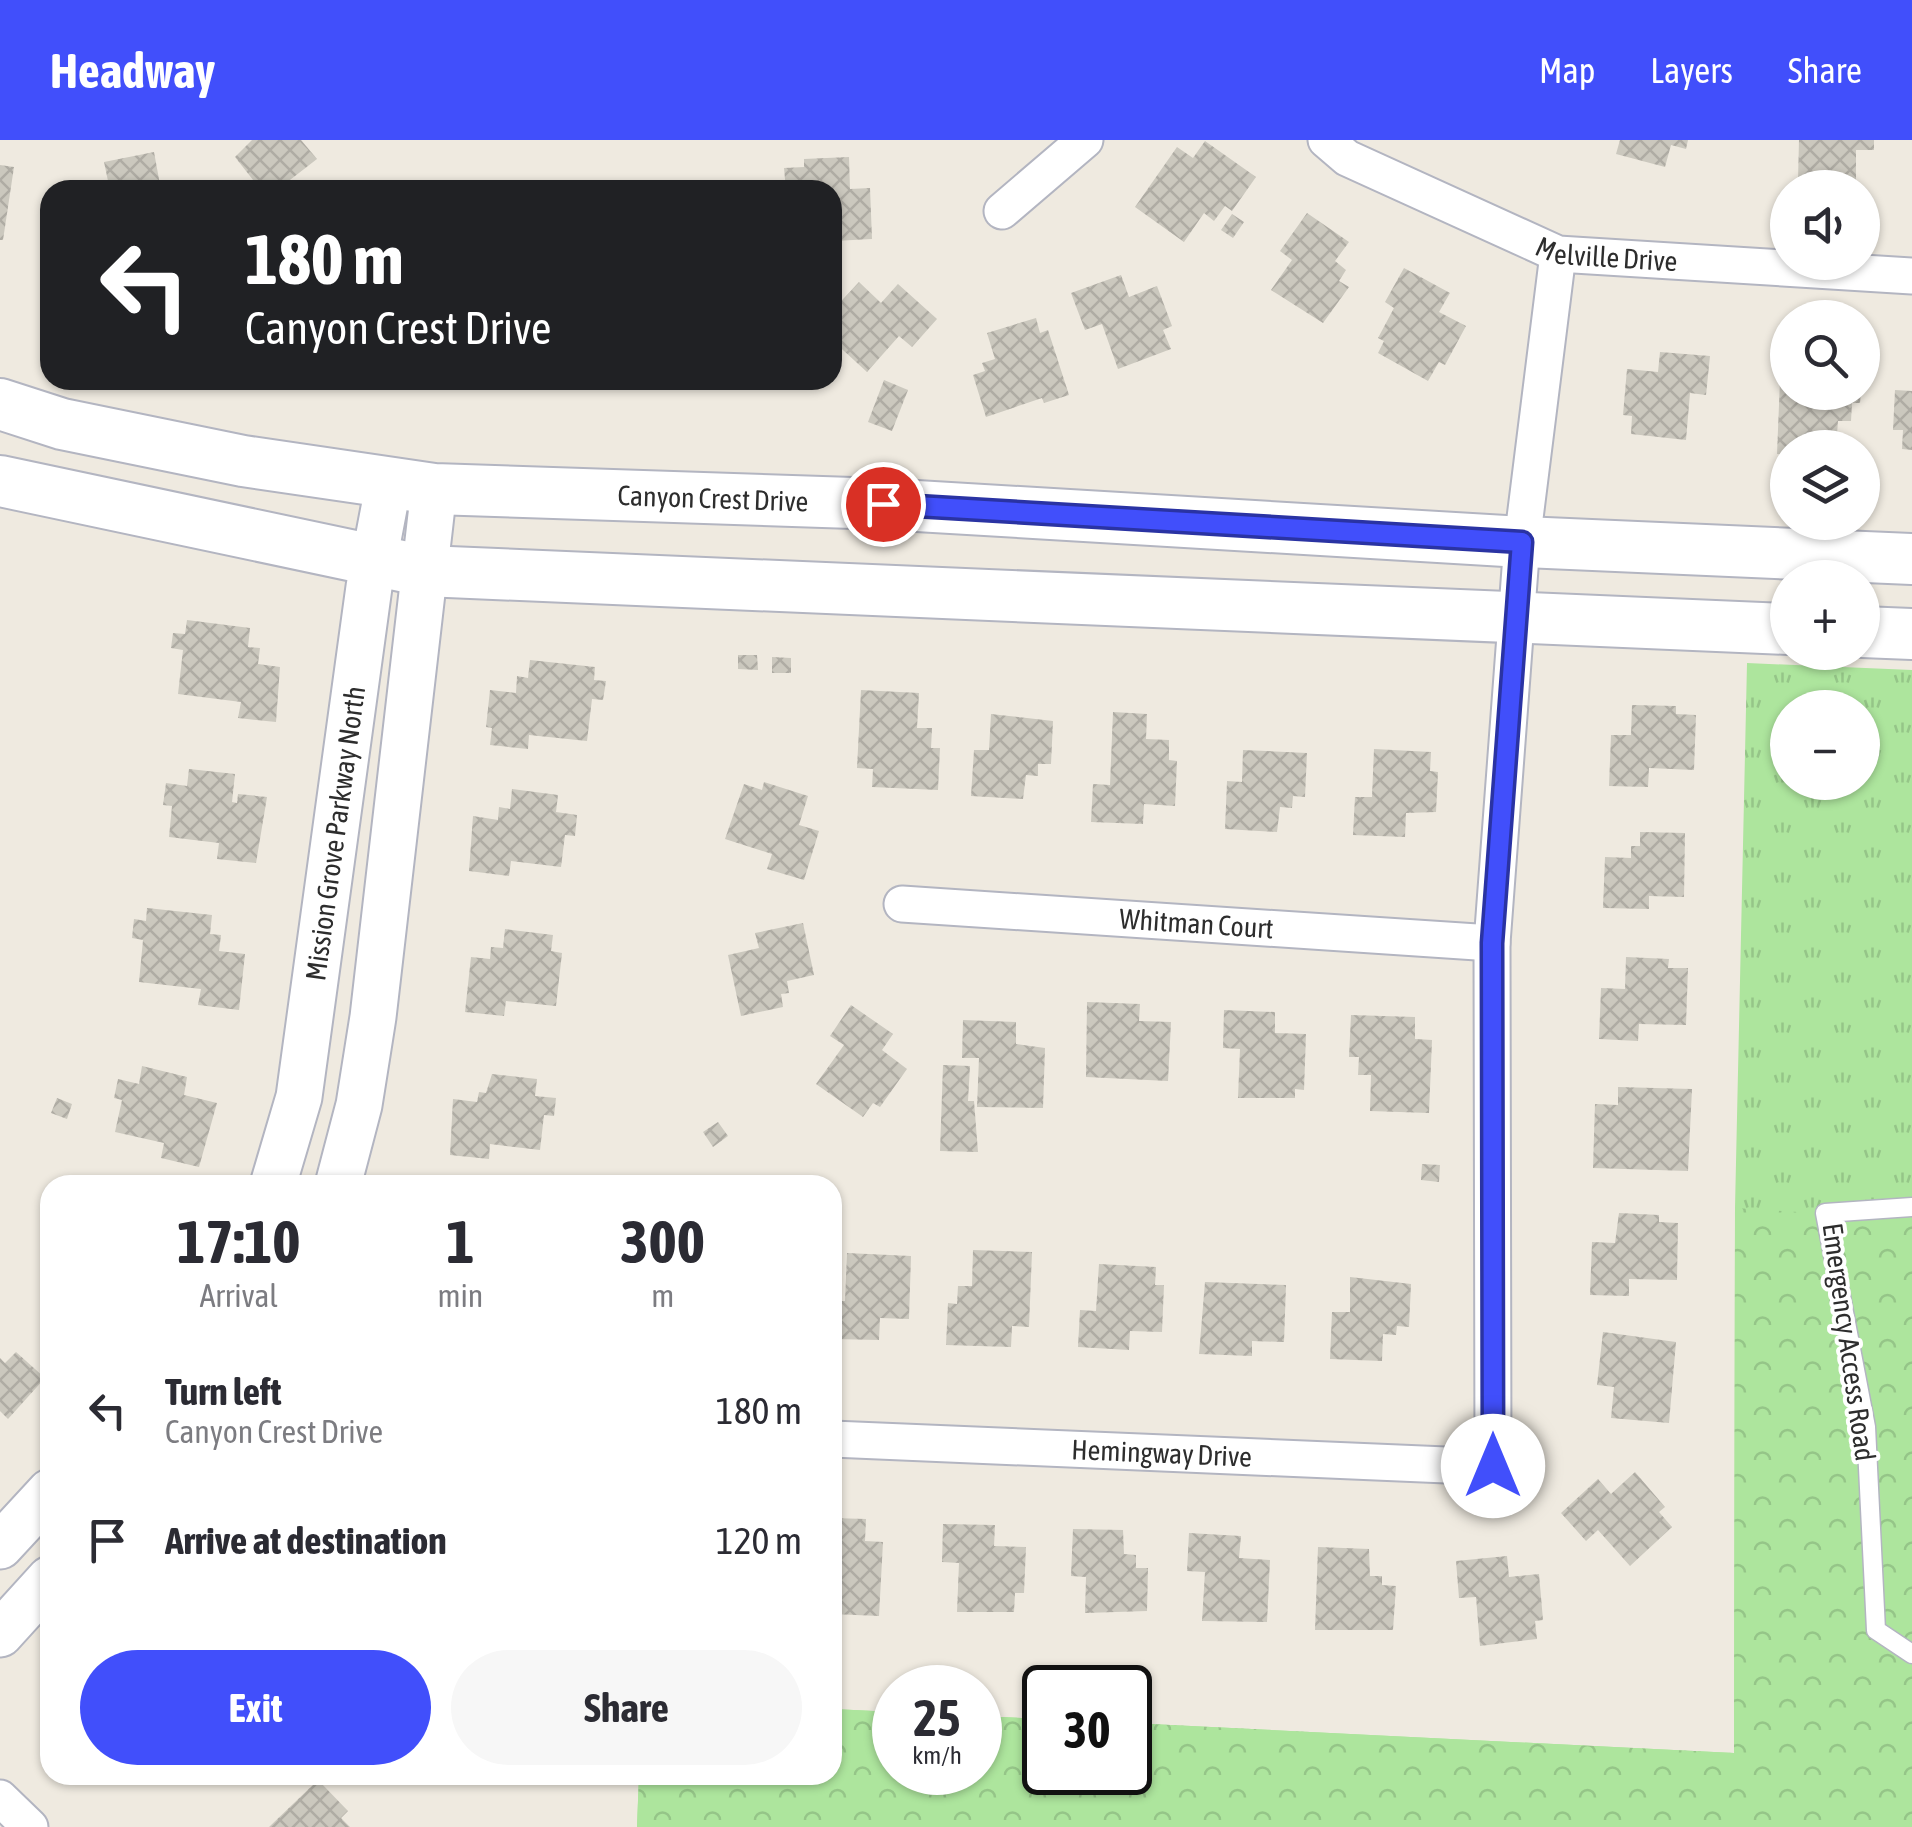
<!DOCTYPE html>
<meta charset="utf-8">
<style>
:root{--surface:#fff;--page:#f7f7f7;--text:#2b2b33;--muted:#7c7c81;--accent:#414ffb}
body{margin:0;font-family:"Asap Condensed",sans-serif;background:var(--page);color:var(--text);height:100vh;display:flex;flex-direction:column;font-size:38px;white-space:nowrap}
*{box-sizing:border-box;margin:0}
p{font-size:32px;color:var(--muted)}
.icon{flex:none;width:55px;height:55px;fill:none;stroke:currentColor;stroke-width:2;stroke-linecap:round;stroke-linejoin:round}
.map{position:relative;flex:1;overflow:hidden}
.drawer{position:absolute;left:40px;top:1035px;width:802px;height:610px;display:flex;flex-direction:column;background:var(--surface);border-radius:30px;box-shadow:0 2px 8px #0004}
.drawer>*{flex:none}
.guide{position:absolute;left:40px;top:40px;width:802px;height:210px;border-radius:30px;box-shadow:0 2px 8px #0004;background:#202124;color:#fff;overflow:hidden}
.fabs{position:absolute;left:1770px;top:30px;display:grid;gap:20px}
.fabs a{display:grid;place-items:center;width:110px;height:110px;border-radius:50%;background:var(--surface);box-shadow:0 2px 8px #0004;font-size:50px}
.speed{position:absolute;left:872px;top:1525px;display:flex;gap:20px;font-size:50px;font-weight:700;text-align:center}
.speed>*{display:grid;place-content:center;width:130px;height:130px;border-radius:50%;background:var(--surface);box-shadow:0 2px 8px #0004;line-height:1}
.speed small{font-size:25px;font-weight:400}
.speed .limit{border:5px solid #111;border-radius:15px;background:#fff;color:#111}
.pin{position:absolute;display:grid;place-items:center;width:85px;height:85px;color:#fff;margin:-42px;border:5px solid #fff;border-radius:50%;box-shadow:0 2px 10px #0007}
.me{position:absolute;width:110px;margin:-55px;rotate:0deg;stroke-linejoin:round;filter:drop-shadow(0 0 8px #0008)}
.turn{display:flex;align-items:center;gap:35px;height:210px;padding:0 40px;font-size:45px}
.turn .icon{width:130px;height:130px;stroke-width:2.5}
.turn b{display:block;font-size:70px;line-height:85px}
.eta{display:flex;justify-content:space-evenly;align-items:center;height:170px;text-align:center}
.eta b{font-size:60px;font-weight:700;line-height:70px}
.button{display:flex;gap:20px;margin-top:auto;padding:20px 40px}
.button a{flex:1;height:115px;border-radius:60px;background:var(--accent);color:#fff;font-size:40px;font-weight:700;line-height:115px;text-align:center}
.button a+a{background:var(--page);color:var(--text)}
ul{padding:0;list-style:none}
li{display:flex;align-items:center;gap:30px;height:130px;padding:0 40px}
li div{flex:1}
li b{display:block;font-size:38px}
li em{font-style:normal}
header{display:flex;align-items:center;gap:60px;box-sizing:border-box;height:140px;padding:0 50px;background:var(--accent);color:#fff}
header strong{font-size:48px}
nav{display:flex;gap:55px;margin-inline-start:auto;font-size:35px}
.map>svg:first-child{display:block}
</style>
<header>
<strong>Headway</strong>
<nav><a>Map</a><a>Layers</a><a>Share</a></nav>
</header>
<div class="map">
<svg width="1912" height="1687" viewBox="0 0 1912 1687">
<defs>
<pattern id="grass-tufts" width="24" height="20" patternUnits="userSpaceOnUse" patternTransform="scale(2.5)"><rect width="24" height="20" fill="#ade59d"/><path d="M3 7l-1-3M5 7V3M7 7l1-3M15 17l-1-3M17 17v-4M19 17l1-3" fill="none" stroke="#95c588"/></pattern>
<pattern id="forest-crowns" width="20" height="18" patternUnits="userSpaceOnUse" patternTransform="scale(2.5)"><rect width="20" height="18" fill="#ade59d"/><path d="M2 6a3 3 0 1 1 6 0M12 15a3 3 0 1 1 6 0" fill="none" stroke="#95c588"/></pattern>
<pattern id="building-cross-hatch" width="8" height="8" patternUnits="userSpaceOnUse" patternTransform="scale(2.5)"><rect width="8" height="8" fill="#cbc8be"/><path d="M0 0l8 8M0 8l8-8" fill="none" stroke="#afaca4"/></pattern>
</defs>
<rect width="100%" height="100%" fill="#efeae0"/>
<path fill="url(#grass-tufts)" fill-rule="evenodd" d="M1747,523l165,7v1157h-1275l2,-52h193l1,-66 62,3v60h85v-56l65,3v53h85v-49l604,30 1,-545zM1788,568h74v74h-74z"/>
<path fill="url(#forest-crowns)" d="M1735,1068l177,11v608h-1275l2,-52h193l1,-66 62,3v60h85v-56l65,3v53h85v-49l604,30z"/>
<g fill="url(#building-cross-hatch)">
<path d="M252,0h49l16,19 -40,31h-16l-26,-33z"/>
<path d="M1620,0h68l-2,9 -15,-4 -6,22 -49,-13z"/>
<path d="M1799,0h75v10h-18v31l-58,-1z"/>
<path d="M1205,1l51,36 -24,34 -7,-5 -11,15 -10,-8 -20,29 -49,-35 42,-60 16,11z"/>
<path d="M154,12l7,38h-89l36,-9 -4,-19z"/>
<path d="M849,17l1,32 20,-1 2,51 -38,2 -2,-51h-46l-2,-22 20,-1v-8z"/>
<path d="M0,25l14,2 -11,73h-3z"/>
<path d="M1307,73l42,29 -14,19 11,9 -7,11 10,6 -26,36 -52,-33 21,-30 -12,-9z"/>
<path d="M1232,74l12,8 -11,16 -12,-8z"/>
<path d="M1404,128l46,25 -11,19 27,14 -21,39 -6,-3 -11,19 -50,-28 6,-12 -6,-3 16,-30 -9,-6z"/>
<path d="M1121,135l8,22 28,-11 15,40 -9,4 8,19 -53,20 -16,-45 -17,6 -14,-37z"/>
<path d="M859,142l22,21 17,-19 39,35 -25,28 -13,-11 -32,36 -35,-32v-15l7,-7 -7,-7z"/>
<path d="M1036,178l4,15 8,-3 21,65 -25,8 -2,-5 -56,19 -13,-42 12,-4 -3,-8 13,-4 -8,-26z"/>
<path d="M1660,212l50,4 -4,39 -16,-2 -4,47 -55,-6 1,-18 -9,-1 4,-46 31,3z"/>
<path d="M884,240l24,10 -16,41 -24,-9z"/>
<path d="M1780,240h8v12h73l-1,11h-8l-1,18h-13l-2,27h-48v6h-11z"/>
<path d="M1895,250l17,1v59l-10,-1 1,-19h-10z"/>
<path d="M187,480l63,8 -2,19 12,1 -2,16 22,3 -4,55 -38,-4 3,-16 -63,-8 5,-44 -12,-2 2,-15 12,1z"/>
<path d="M738,515h19l1,15 -20,-1z"/>
<path d="M772,517l19,1v15h-19z"/>
<path d="M530,520l65,7 -1,13 12,1 -3,19 -11,-1 -5,42 -58,-6 -1,14 -38,-4 2,-17 -6,-1 4,-37 26,3 1,-17 11,2z"/>
<path d="M861,550l58,3 -2,35h15l-1,20h9l-2,42 -66,-3 1,-18 -16,-1z"/>
<path d="M1632,565l44,1v8l20,1 -2,55 -45,-2 -1,19 -39,-1 2,-51h20z"/>
<path d="M1113,572l34,2 -1,25 23,1v20l8,1 -2,45 -31,-2 -1,20 -52,-2 2,-38 17,1z"/>
<path d="M991,574l62,7 -2,43h-13v12l-12,-1 -3,24 -52,-3 3,-46h15z"/>
<path d="M1374,609l57,3 -1,19 8,1 -2,40 -30,1 -1,24 -52,-2 2,-38h17z"/>
<path d="M1243,610l64,3 -2,44 -12,-1 -1,12 -12,-1 -3,25 -52,-3 2,-48 15,1z"/>
<path d="M189,629l46,5 -3,28 5,1 1,-9 29,3 -11,66 -39,-4 2,-16 -50,-6 3,-31 -9,-1 3,-22 21,3z"/>
<path d="M764,642l44,14 -9,29 20,6 -15,49 -37,-11 5,-15 -47,-15 19,-55 18,6z"/>
<path d="M512,649l46,6 -2,17 21,3 -2,21 -10,-1 -4,32 -50,-6 -2,15 -40,-5 4,-55 25,4 1,-13 11,2z"/>
<path d="M1640,692l45,1 -1,64 -35,-1v13l-46,-1 2,-51 26,1v-12h9z"/>
<path d="M147,768l65,7 -2,19 11,1 -2,16 26,3 -6,56 -41,-5 3,-16 -62,-7 4,-42 -11,-2 2,-19 12,2z"/>
<path d="M803,783l11,52 -27,6 2,12 -8,1 2,13 -42,9 -13,-61 31,-7 -4,-15z"/>
<path d="M505,789l48,6 -2,16 11,2 -6,53 -50,-5 -2,15 -39,-4 6,-55 19,2 1,-12 12,1z"/>
<path d="M1626,817l43,2 -1,9h20l-2,57 -47,-1 -1,17 -39,-2 2,-51 24,1z"/>
<path d="M1087,862l53,2 -1,17 32,1 -3,59 -82,-4z"/>
<path d="M851,865l42,29 -11,16 25,19 -27,38 -7,-4 -10,14 -47,-33 28,-39 -14,-9z"/>
<path d="M1224,870l51,2v21l31,1 -2,56 -9,-1v9h-57l2,-49 -17,-1z"/>
<path d="M1351,875l64,2v22l17,1 -3,73 -59,-2 1,-36h-13l1,-18h-10z"/>
<path d="M963,880l53,2v22l29,4 -2,60 -66,-1 2,-49h-17z"/>
<path d="M943,925l27,1 -2,35h6l4,51 -38,-1z"/>
<path d="M142,926l45,11 -3,18 33,8 -18,64 -38,-9 3,-15 -49,-11 7,-32 -8,-2 4,-19 21,5z"/>
<path d="M492,934l45,5 -2,17 21,2 -2,18 -10,-1 -4,35 -50,-6 -1,15 -39,-4 3,-56 24,3 2,-10 7,1z"/>
<path d="M1618,947l74,2 -4,82 -95,-3 2,-64 23,1z"/>
<path d="M57,958l15,6 -5,15 -16,-6z"/>
<path d="M718,982l10,14 -15,11 -10,-15z"/>
<path d="M1422,1024l18,1 -1,17 -18,-2z"/>
<path d="M1619,1073l40,2v7l19,1 -1,57 -48,-1v17l-39,-1 2,-53 23,1z"/>
<path d="M973,1110l59,2 -3,75 -17,-1 -1,21 -65,-2 2,-42 9,1 1,-18h14z"/>
<path d="M847,1113l64,3 -2,63 -29,-1 -1,22 -47,-1v-38h13z"/>
<path d="M1099,1124l57,3 -1,18h9l-2,47 -32,-1 -1,19 -51,-3 2,-37 16,1z"/>
<path d="M1350,1137l61,7 -2,43 -12,-1 -1,9 -13,-1 -1,27 -52,-2 2,-47h18z"/>
<path d="M1205,1142l81,3 -2,57 -32,-1v15l-53,-2z"/>
<path d="M1603,1192l73,10 -7,81 -58,-5 3,-31 -17,-2z"/>
<path d="M16,1212l29,26 -37,41 -8,-8v-53l5,5z"/>
<path d="M1635,1332l30,35 -6,5 13,15 -42,39 -32,-36 -12,11 -25,-28 37,-34 13,15z"/>
<path d="M832,1378l34,1 -1,22 18,1 -4,74 -47,-2z"/>
<path d="M943,1384l52,1 -1,21 32,1 -2,46h-9l-1,19h-57l2,-49 -17,-1z"/>
<path d="M1073,1389l50,1 1,24 12,1v13h12l-1,43 -62,2 1,-36 -15,-1z"/>
<path d="M1189,1393l52,3 -2,22 31,2 -3,62 -65,-1 3,-49 -18,-1z"/>
<path d="M1318,1407l51,2 1,27h12v9l14,1 -3,44h-78z"/>
<path d="M1507,1416l2,21 30,-3 4,46 -8,1 2,18 -57,7 -4,-49 -17,1 -3,-37z"/>
<path d="M318,1640l30,31 -7,7 9,9h-81z"/>
</g>
<g fill="none" stroke-linecap="round" stroke-linejoin="round">
<g stroke="#b3b5c1" stroke-width="21">
<path id="service" d="M1912,1067l-87,6 41,214 10,203 36,24"/>
</g>
<g stroke="#b3b5c1" stroke-width="39">
<g id="minor">
<path id="s1" d="M1326,0l21,18 211,96 354,22"/>
<path d="M1002,71l83,-71"/>
<path id="s2" d="M902,764l590,39"/>
<path id="s3" d="M832,1299l661,28 -1,-524 30,-401 36,-288"/>
<path d="M0,1658l30,29"/>
</g>
</g>
<g stroke="#b3b5c1" stroke-width="49">
<g id="tertiary">
<path id="s4" d="M273,1045l26,-88 70,-510 20,-105"/>
<path d="M338,1045l21,-80 14,-88 61,-528"/>
<path d="M0,1406l50,-54"/>
<path d="M0,1494l50,-55"/>
</g>
</g>
<g stroke="#b3b5c1" stroke-width="54">
<g id="secondary">
<path id="s5" d="M0,264l62,20 181,37 191,28 449,15 639,38 390,17"/>
<path d="M0,341l425,90 1363,58"/>
<path d="M1862,492l50,2"/>
</g>
</g>
<use href="#service" stroke="#fff" stroke-width="18"/>
<use href="#minor" stroke="#fff" stroke-width="35"/>
<use href="#tertiary" stroke="#fff" stroke-width="45"/>
<use href="#secondary" stroke="#fff" stroke-width="50"/>
</g>
<g fill="none" stroke-linecap="round" stroke-linejoin="round">
<g stroke="#2a33a3" stroke-width="25">
<path id="route" d="M883,364l639,38 -30,401 1,523"/>
</g>
<use href="#route" stroke="#414ffb" stroke-width="18"/>
</g>
<g text-anchor="middle" dominant-baseline="central" stroke-width="8" stroke-linejoin="round" paint-order="stroke">
<g font-size="28" fill="#2d2d2d" stroke="#fff">
<text stroke="none"><textPath href="#s1" startOffset="308">Melville Drive</textPath></text>
<text stroke="none"><textPath href="#s5" startOffset="722">Canyon Crest Drive</textPath></text>
<text stroke="none"><textPath href="#s4" startOffset="358">Mission Grove Parkway North</textPath></text>
<text stroke="none"><textPath href="#s2" startOffset="295">Whitman Court</textPath></text>
<text transform="translate(1849 1202) rotate(82)">Emergency Access Road</text>
<text stroke="none"><textPath href="#s3" startOffset="330">Hemingway Drive</textPath></text>
</g>
</g>
</svg>
<div class="fabs">
<a><svg class="icon" aria-label="sound" viewBox="0 0 24 24"><path d="M4 9h4l5-4v14l-5-4H4zM17 9q2 3 0 6"/></svg></a>
<a><svg class="icon" aria-label="search" viewBox="0 0 24 24"><circle cx="10" cy="10" r="6"/><path d="M15 15l6 6"/></svg></a>
<a><svg class="icon" aria-label="layers" viewBox="0 0 24 24"><path d="M12 4l9 5-9 5-9-5zM3 14l9 5 9-5"/></svg></a>
<a>+</a>
<a>−</a>
</div>
<div class="speed"><div>25<small>km/h</small></div><div class="limit">30</div></div>
<div class="pin" style="left:883px;top:364px;background:#d93025"><svg class="icon" aria-label="arrive" viewBox="0 0 24 24"><path d="M6 21V4h12l-3 4 3 4H6"/></svg></div>
<svg class="me" style="left:1493px;top:1326px" viewBox="-20 -20 40 40"><circle r="19" fill="#fff"/><path d="M0-13L10 11 0 6-10 11z" fill="#414ffb"/></svg>
<div class="guide">
<div class="turn"><svg class="icon" aria-label="left" viewBox="0 0 24 24"><path d="M17 20v-9H6M10 6l-5 5 5 5"/></svg><div><b>180 m</b>Canyon Crest Drive</div></div>
</div>
<section class="drawer">
<div class="eta">
<div><b>17:10</b><p>Arrival</p></div>
<div><b>1</b><p>min</p></div>
<div><b>300</b><p>m</p></div>
</div>
<ul>
<li><svg class="icon" aria-label="left" viewBox="0 0 24 24"><path d="M17 20v-9H6M10 6l-5 5 5 5"/></svg><div><b>Turn left</b><p>Canyon Crest Drive</p></div><em>180 m</em></li>
<li><svg class="icon" aria-label="arrive" viewBox="0 0 24 24"><path d="M6 21V4h12l-3 4 3 4H6"/></svg><div><b>Arrive at destination</b></div><em>120 m</em></li>
</ul>
<div class="button"><a>Exit</a><a>Share</a></div>
</section>
</div>
